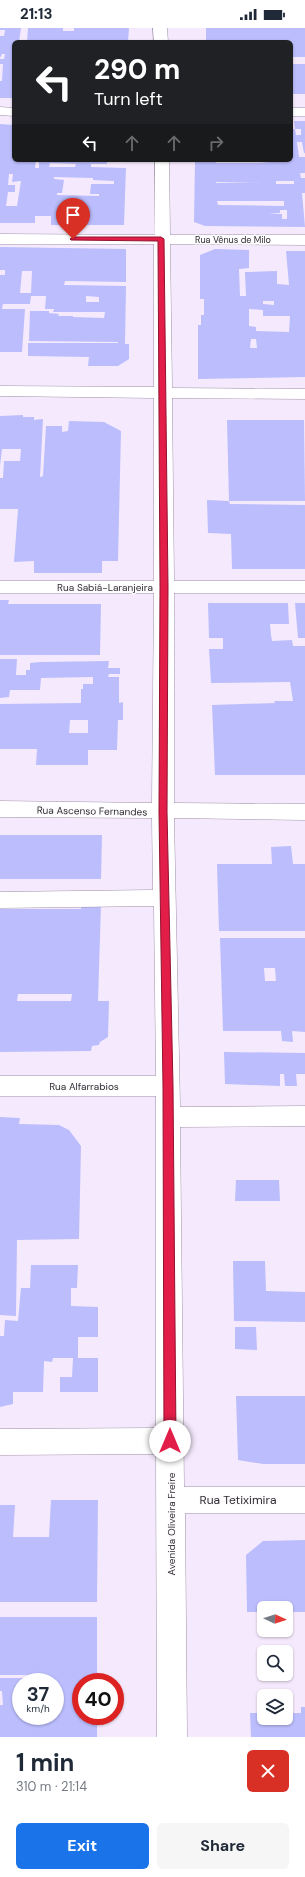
<!DOCTYPE html>
<meta charset="utf-8">
<style>
:root{--surface:#fff;--page:#f6f6f7;--text:#1f2937;--muted:#747a83;--accent:#1a73e8}
body{margin:0;font-family:"DM Sans",sans-serif;background:var(--page);color:var(--text);height:100vh;display:flex;flex-direction:column;font-size:15px;white-space:nowrap}
*{box-sizing:border-box;margin:0}
p{font-size:13px;color:var(--muted)}
.icon{flex:none;width:22px;height:22px;fill:none;stroke:currentColor;stroke-width:2;stroke-linecap:round;stroke-linejoin:round}
.map{position:relative;height:1709px;overflow:hidden}
.panel{display:flex;flex-direction:column;background:var(--surface);flex:1}
.panel>*{flex:none}
.banner{position:absolute;left:12px;top:12px;width:281px;height:122px;border-radius:6px;box-shadow:0 1px 3px #0004;background:#202124;color:#fff;overflow:hidden}
.needle{width:26px;rotate:94deg}
.controls{position:absolute;left:257px;top:1573px;display:grid;gap:8px}
.controls a{display:grid;place-items:center;width:36px;height:36px;border-radius:6px;background:var(--surface);box-shadow:0 1px 3px #0004;font-size:20px}
.speed{position:absolute;left:12px;top:1645px;display:flex;gap:8px;font-size:20px;font-weight:700;text-align:center}
.speed>*{display:grid;place-content:center;width:52px;height:52px;border-radius:50%;background:var(--surface);box-shadow:0 1px 3px #0004;line-height:1}
.speed small{font-size:10px;font-weight:400}
.speed .limit{border:6px solid #d22;background:#fff;color:#111}
.pin{position:absolute;display:grid;place-items:center;width:34px;height:34px;color:#fff;margin:-41px -17px;border-radius:50% 50% 50% 0;rotate:-45deg;box-shadow:0 0 4px #0007}
.pin .icon{rotate:45deg}
.me{position:absolute;width:44px;margin:-22px;rotate:0deg;stroke-linejoin:round;filter:drop-shadow(0 0 3px #0008)}
.turn{display:flex;align-items:center;gap:14px;height:84px;padding:0 16px;font-size:18px}
.turn .icon{width:52px;height:52px;stroke-width:2.5}
.turn b{display:block;font-size:28px;line-height:34px}
.lanes{display:flex;align-items:center;height:38px;padding:0 16px;background:#0003;justify-content:center;gap:20px;direction:ltr}
.lanes .off{opacity:.35}
.round{display:grid;place-items:center;flex:none;width:42px;height:42px;border-radius:6px;background:var(--page)}
.headline{display:flex;align-items:center;justify-content:space-between;height:68px;padding:0 16px}
h1{font-size:24px;font-weight:700;line-height:30px}
.cta{display:flex;gap:8px;margin-top:auto;padding:8px 16px}
.cta a{flex:1;height:46px;border-radius:6px;background:var(--accent);color:#fff;font-size:16px;font-weight:700;line-height:46px;text-align:center}
.cta a+a{background:var(--page);color:var(--text)}
.status{display:flex;justify-content:space-between;align-items:center;height:28px;padding:0 20px;background:var(--surface);direction:ltr}
.status svg{height:11px;fill:currentColor}
.map>svg:first-child{display:block}
</style>
<div class="status"><b>21:13</b><svg viewBox="0 0 49 12"><path d="M0 12V9h3v3zM5 12V6h3v6zM10 12V3h3v9zM15 12V0h3v12zM26 1h20v11H26zM47 4h2v5h-2z"/></svg></div>
<div class="map">
<svg width="305" height="1709" viewBox="0 0 305 1709">
<rect width="100%" height="100%" fill="#f5eafd"/>
<g fill="#bbbdfd" fill-rule="evenodd">
<path d="M0,0h21l-2,14h-5v56h-14v-17h2l1,-17h-3v-5h4l1,-5h-3l-2,4v-22h4l1,-6h-5z"/>
<path d="M28,0h35v3h11v-3h55l-1,14 -69,-2v2h-32z"/>
<path d="M206,0h99v29h-14v-15h-85z"/>
<rect x="291" y="36" width="14" height="30"/>
<path d="M294,93h11v32h-1l-2,-11h-5l2,15h6v16h-5l1,5h4v15h-3l3,34 -100,-1 -11,-4 1,-62h21v3h44l31,-3v-31h4l1,6h5v-6h-6zM276,153h18v3h-18zM216,154l45,1h-45zM217,173h67v5l-66,-1zM280,182h7v9h-5v-5h-14l12,-1z"/>
<path d="M0,96l14,1v35h22l-1,8h4v-8h68v4h-16v3l35,1 -2,57h-73v-9h-16v7h-35zM50,135l26,1 -1,3h-26zM9,146h4l-1,8 9,-1 -4,25h-11l2,-14h7v-7h-7zM54,149l39,1v2l21,1v3h-23l-1,10h9v2l-42,-1v-2h5l2,-13 -10,-1z"/>
<path d="M225,132h31v2l-31,-1z"/>
<path d="M0,219l126,2v33l-61,-1 -1,4 62,1 -1,58h4v15l-11,7h-30l1,-9 -61,-1v-13h90v-1l-89,-1 1,-30h19v2l10,1 -1,2h15v1l31,1 1,-6h-52l1,-3h-9l1,-13h-15l-1,8h-27l-1,5h23l-3,43h-22v-77h5v-5h-5zM22,243h10l-1,22h-11zM86,268l13,1v5h-13z"/>
<path d="M215,221l34,1v18l-10,1 1,27h6l-1,-24 32,-1v13l12,1 -3,-34h19v126l-107,2v-54h3v-10h3v-16h-4v-44zM263,273h11v4l-11,-1zM249,281l14,1v6h27l-1,16 -33,-1v-4l-7,-1zM251,311h5l1,9h-7z"/>
<path d="M23,387v2h11v3l9,-1 -3,58 3,-1 3,-50h16v6l6,-1 1,-10 35,1 17,9 -3,130h-16v12h-68v-12l-20,1 4,-53h-18v-31h3l1,-17h16l1,-12h-19l-2,17v-50z"/>
<path d="M227,392h77l1,81h-76z"/>
<path d="M207,472l22,1 1,3 75,1v64h-73l-1,-35 -23,-1z"/>
<path d="M0,572h9l-1,4h93l-1,51h-100z"/>
<path d="M208,575h80l1,21h-19l1,11 1,6 20,-1 1,6h12v129h-90l-3,-70 63,-2 -1,-2h19l-3,-19 -79,1 -2,-34h14v-11h-14z"/>
<path d="M295,575h10v35h-7z"/>
<path d="M0,631h17l-1,16h10v-5h4v-7l11,-1 68,-1 -1,7h12v6h-11l-1,3h11v26l4,-1v18h-5l-1,30h-29v15h-52l1,-16h-37v-45l81,-1v-14h2v-5h10v-7l-52,1 -1,12h-30l-1,7 -9,1zM88,692v13h-19l1,-13z"/>
<path d="M0,807h102l-1,44h-101z"/>
<path d="M291,818l2,18h12v67h-86l-2,-67h55l-1,-17z"/>
<path d="M82,876h19l-3,97h11l-1,36 -8,5 -1,3 -7,1 -1,5 -91,1v-143h81zM18,966h54l-1,7h-54z"/>
<path d="M220,910h85v94l-13,-1 1,11 -11,-1 -1,-10h-58zM264,940h11l1,13h-11z"/>
<path d="M224,1024l81,1v21h-9l1,12h-12l-1,-12h-4v12l-55,-2z"/>
<path d="M0,1089l20,1 -1,6 40,1 10,5 12,16 -2,93 -62,1 -1,76 -16,-1z"/>
<path d="M236,1152h43l1,21h-45z"/>
<path d="M233,1233h32l1,30 39,1v30l-71,-1z"/>
<path d="M31,1237h47l-1,23h-6v18l27,1v30h-20v21h20v34h-38v-15h12l1,-19h-20l-1,4 -8,-1 -1,31h-30v12l-13,3v-71h4l1,-16 13,1 3,-33h9z"/>
<path d="M235,1299h21l1,23 -22,-1z"/>
<path d="M236,1368h69v68h-42l-25,-4z"/>
<path d="M51,1472h47l-1,102h-97v-97h15l-2,32h36z"/>
<path d="M305,1512v72h-19v-4h-22v4h-17l-1,-57 17,-14z"/>
<path d="M0,1589h97v65h-16v34h16v21h-97v-32h3l-1,-14h-2v-13h34v-3h-34zM21,1654h34v34h-34z"/>
<path d="M301,1679h4v30h-54l-1,-24h14v5h22v-5h15z"/>
</g>
<g fill="none" stroke-linecap="round" stroke-linejoin="round">
<g stroke="#9e91a7" stroke-width="1">
<g id="minor">
<path d="M153,0h14l1,14h-14z"/>
<path d="M0,79l14,1v8l-14,-1z"/>
<rect x="291" y="80" width="14" height="8"/>
<path d="M155,132h14l1,75h135v10l-135,-1 2,144 133,1v10l-133,-1 2,183h131v12h-131v210l131,1v16l-131,-2 6,289 125,-1v20l-125,1 4,360h121v26h-120l2,224h-30l-1,-283 -156,1v-26l156,-1v-332h-156v-20h156l-2,-170 -154,2v-16l153,-2 -1,-72 -152,-1v-16l152,2 2,-210h-154v-12h154v-183l-154,-2v-10l154,1v-143h-154v-10l155,1z"/>
</g>
</g>
<use href="#minor" fill="#fff" fill-rule="evenodd"/>
</g>
<path fill="#e11d48" stroke="#92132f" d="M73,209h88l3,2 4,348 -1,225 6,274 3,355 -2,4 -4,2 -4,-2 -2,-4 -1,-355 -4,-274 1,-225 -2,-346 -87,-1 -1,-1z"/>
<g text-anchor="middle" dominant-baseline="central" stroke-width="3" stroke-linejoin="round" paint-order="stroke">
<g font-size="9" fill="#322c35" stroke="#fcfcfc">
<text x="233" y="212">Rua Vênus de Milo</text>
</g>
<g font-size="10" fill="#322c35" stroke="#fcfcfc">
<text x="105" y="559">Rua Sabiá-Laranjeira</text>
<text transform="translate(92 783) rotate(1)">Rua Ascenso Fernandes</text>
<text x="84" y="1058">Rua Alfarrabios</text>
<text transform="translate(171 1496) rotate(-90)">Avenida Oliveira Freire</text>
</g>
<g font-size="12" fill="#322c35" stroke="#fcfcfc">
<text x="238" y="1472">Rua Tetiximira</text>
</g>
</g>
</svg>
<div class="controls">
<a><svg class="needle" viewBox="-14 -14 28 28"><path d="M0-13l5 13h-10z" fill="#e53935"/><path d="M0 13l5-13h-10z" fill="#747a83"/></svg></a>
<a><svg class="icon" aria-label="search" viewBox="0 0 24 24"><circle cx="10" cy="10" r="6"/><path d="M15 15l6 6"/></svg></a>
<a><svg class="icon" aria-label="layers" viewBox="0 0 24 24"><path d="M12 4l9 5-9 5-9-5zM3 14l9 5 9-5"/></svg></a>
</div>
<div class="speed"><div>37<small>km/h</small></div><div class="limit">40</div></div>
<div class="pin" style="left:73px;top:211px;background:#d93025"><svg class="icon" aria-label="arrive" viewBox="0 0 24 24"><path d="M6 21V4h12l-3 4 3 4H6"/></svg></div>
<svg class="me" style="left:170px;top:1413px" viewBox="-20 -20 40 40"><circle r="19" fill="#fff"/><path d="M0-13L10 11 0 6-10 11z" fill="#e11d48"/></svg>
<div class="banner">
<div class="turn"><svg class="icon" aria-label="left" viewBox="0 0 24 24"><path d="M17 20v-9H6M10 6l-5 5 5 5"/></svg><div><b>290 m</b>Turn left</div></div>
<div class="lanes"><svg class="icon" aria-label="left" viewBox="0 0 24 24"><path d="M17 20v-9H6M10 6l-5 5 5 5"/></svg><svg class="icon off" aria-label="ahead" viewBox="0 0 24 24"><path d="M12 20V5M6 11l6-6 6 6"/></svg><svg class="icon off" aria-label="ahead" viewBox="0 0 24 24"><path d="M12 20V5M6 11l6-6 6 6"/></svg><svg class="icon off" aria-label="right" viewBox="0 0 24 24"><path d="M7 20v-9h11M14 6l5 5-5 5"/></svg></div>
</div>
</div>
<section class="panel">
<div class="headline"><div><h1>1 min</h1><p>310 m · 21:14</p></div><a class="round" style="background:#d93025;color:#fff"><svg class="icon" aria-label="close" viewBox="0 0 24 24"><path d="M6 6l12 12M18 6L6 18"/></svg></a></div>
<div class="cta"><a>Exit</a><a>Share</a></div>
</section>
